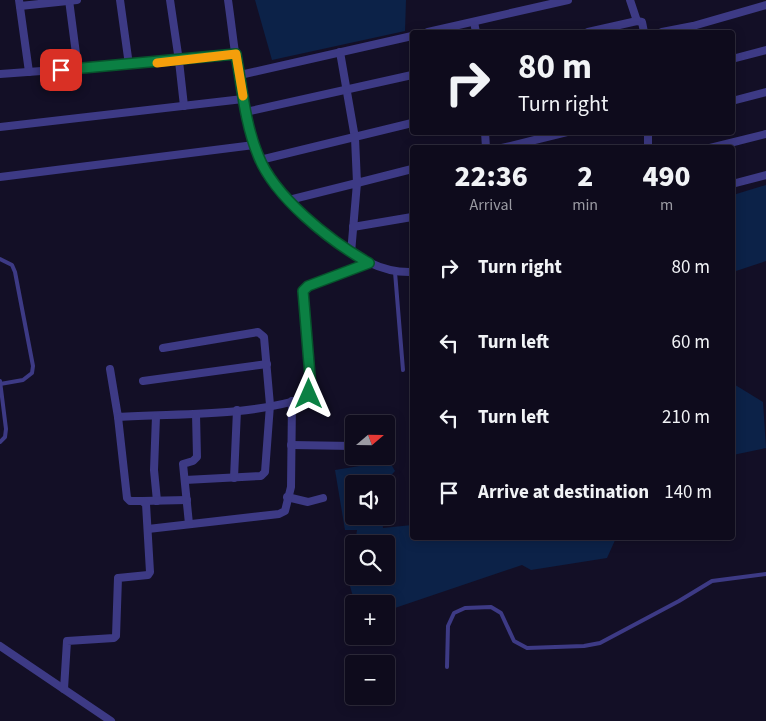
<!DOCTYPE html>
<meta charset="utf-8">
<style>
:root{--surface:#0e0b1c;--page:#171425;--text:#f1f3f6;--muted:#9b9ba3;--line:#2e2b3b}
body{margin:0;font-family:"Source Sans 3",sans-serif;background:var(--page);color:var(--text);height:100vh;display:flex;flex-direction:column;font-size:19px;white-space:nowrap}
*{box-sizing:border-box;margin:0}
p{font-size:16px;color:var(--muted)}
.icon{flex:none;width:28px;height:28px;fill:none;stroke:currentColor;stroke-width:2;stroke-linecap:round;stroke-linejoin:round}
.map{position:relative;flex:1;overflow:hidden}
.details{position:absolute;left:410px;top:145px;width:325px;height:395px;display:flex;flex-direction:column;background:var(--surface);border-radius:5px;box-shadow:0 2px 12px #0003,0 0 0 1px var(--line)}
.details>*{flex:none}
.top-card{position:absolute;left:410px;top:30px;width:325px;height:105px;border-radius:5px;box-shadow:0 2px 12px #0003,0 0 0 1px var(--line);background:#0e0b1c;color:var(--text);overflow:hidden}
.needle{width:32px;rotate:70deg}
.controls{position:absolute;left:345px;top:415px;display:grid;gap:10px}
.controls a{display:grid;place-items:center;width:50px;height:50px;border-radius:5px;background:var(--surface);box-shadow:0 2px 12px #0003,0 0 0 1px var(--line);font-size:25px}
.pin{position:absolute;display:grid;place-items:center;width:42px;height:42px;color:#fff;margin:-21px;border-radius:10px;box-shadow:0 2px 8px #0006}
.me{position:absolute;width:55px;margin:-28px;rotate:0deg;stroke-linejoin:round;filter:drop-shadow(0 0 4px #0008)}
.turn{display:flex;align-items:center;gap:18px;height:105px;padding:0 25px;font-size:22px}
.turn .icon{width:65px;height:65px;stroke-width:2.5}
.turn b{display:block;font-size:35px;line-height:42px}
.eta{display:flex;justify-content:space-evenly;align-items:center;height:85px;text-align:center}
.eta b{font-size:30px;font-weight:800;line-height:35px}
ul{padding:0;list-style:none}
li{display:flex;align-items:center;gap:15px;height:75px;padding:0 25px}
li div{flex:1}
li b{display:block;font-size:19px}
li em{font-style:normal}
.map>svg:first-child{display:block}
</style>
<div class="map">
<svg width="766" height="721" viewBox="0 0 766 721">
<rect width="100%" height="100%" fill="#130f26"/>
<g fill="#0c2248">
<path d="M255,0h151l-1,31 -133,29z"/>
<path d="M766,185v76l-33,11v-77z"/>
<path d="M732,383l31,19 3,46 -33,7z"/>
<path d="M384,462l7,2 4,7 -12,13h-29v32h28l1,12 29,-3v13h204l-9,20 -76,12 -9,-5 -136,46v-7h-31l-5,-18 4,-32v22h32v-32h-31l2,-14h-12l-10,-60z"/>
</g>
<g fill="none" stroke-linecap="round" stroke-linejoin="round">
<g stroke="#3d3a85" stroke-width="4">
<path d="M0,259l12,6 3,7 18,94 -1,7 -9,7 -23,4"/>
<path d="M395,272l8,98"/>
<path d="M0,381l6,48 -1,8 -5,5"/>
<path d="M447,667l1,-41 6,-13 11,-5 26,-1 10,6 13,28 13,7 57,-2 16,-3 79,-42 33,-20 54,-7"/>
</g>
<g stroke="#3d3a85" stroke-width="8">
<path d="M19,0l10,72"/>
<path d="M69,0l9,69"/>
<path d="M120,0l9,65"/>
<path d="M228,0c7,47 14,138 40,177 16,23 41,43 63,60 25,20 49,36 81,35"/>
<path d="M630,0l7,21 5,1 2,10"/>
<path d="M20,6l57,-6"/>
<path d="M474,22l2,10"/>
<path d="M428,32l140,-32"/>
<path d="M588,32l49,-11"/>
<path d="M662,32l31,-6 73,-21"/>
<path d="M340,52l15,86 2,45 55,-14"/>
<path d="M732,59l34,-9"/>
<path d="M0,74l179,-13 -9,-61"/>
<path d="M240,75l172,-39"/>
<path d="M732,101l34,-9"/>
<path d="M184,106l-5,-45 57,-7"/>
<path d="M246,112l166,-37"/>
<path d="M0,127l243,-28"/>
<path d="M485,132l1,16"/>
<path d="M502,148l65,-16"/>
<path d="M648,148v-16"/>
<path d="M710,148l56,-14"/>
<path d="M260,160l152,-37"/>
<path d="M0,177l254,-32"/>
<path d="M732,184l34,-9"/>
<path d="M289,200l68,-17 -6,70"/>
<path d="M353,227l59,-10"/>
<path d="M163,348l95,-16 6,5 6,68 -5,67 -4,4 -76,4"/>
<path d="M110,369l8,48c61,-4 127,0 187,-19l6,-10 -8,-97 5,-5 61,-23"/>
<path d="M143,381l124,-17"/>
<path d="M156,416l-2,54 3,31"/>
<path d="M291,445l62,1"/>
<path d="M234,478l3,-68"/>
<path d="M287,497l21,5 15,-4"/>
<path d="M142,501l45,-1"/>
<path d="M189,524l-6,-60 10,-3 4,-4 -1,-43"/>
<path d="M148,529l131,-15 6,-3 6,-24 1,-86"/>
<path d="M0,646l111,75"/>
<path d="M64,689l3,-48 47,-3 2,-2 2,-58 30,-3 2,-3 -4,-68 -4,-3h-12l-3,-3 -9,-81"/>
</g>
</g>
<g fill="none" stroke-linecap="round" stroke-linejoin="round">
<g stroke="#07532c" stroke-width="12">
<path id="route" d="M61,70l175,-16c6,33 9,70 22,101 16,42 72,86 111,108l-61,23 -5,5 8,97 -2,6"/>
</g>
<use href="#route" stroke="#0b8043" stroke-width="9"/>
<path stroke="#f59e0b" stroke-width="9" d="M157,63l79,-9 7,42"/>
</g>
</svg>
<div class="controls">
<a><svg class="needle" viewBox="-14 -14 28 28"><path d="M0-13l5 13h-10z" fill="#e53935"/><path d="M0 13l5-13h-10z" fill="#9b9ba3"/></svg></a>
<a><svg class="icon" aria-label="sound" viewBox="0 0 24 24"><path d="M4 9h4l5-4v14l-5-4H4zM17 9q2 3 0 6"/></svg></a>
<a><svg class="icon" aria-label="search" viewBox="0 0 24 24"><circle cx="10" cy="10" r="6"/><path d="M15 15l6 6"/></svg></a>
<a>+</a>
<a>−</a>
</div>
<div class="pin" style="left:61px;top:70px;background:#d93025"><svg class="icon" aria-label="arrive" viewBox="0 0 24 24"><path d="M6 21V4h12l-3 4 3 4H6"/></svg></div>
<svg class="me" style="left:309px;top:394px" viewBox="-20 -20 40 40"><path d="M0-17L14 15 0 8-14 15z" fill="#0b8043" stroke="#fff" stroke-width="4"/></svg>
<div class="top-card">
<div class="turn"><svg class="icon" aria-label="right" viewBox="0 0 24 24"><path d="M7 20v-9h11M14 6l5 5-5 5"/></svg><div><b>80 m</b>Turn right</div></div>
</div>
<section class="details">
<div class="eta">
<div><b>22:36</b><p>Arrival</p></div>
<div><b>2</b><p>min</p></div>
<div><b>490</b><p>m</p></div>
</div>
<ul>
<li><svg class="icon" aria-label="right" viewBox="0 0 24 24"><path d="M7 20v-9h11M14 6l5 5-5 5"/></svg><div><b>Turn right</b></div><em>80 m</em></li>
<li><svg class="icon" aria-label="left" viewBox="0 0 24 24"><path d="M17 20v-9H6M10 6l-5 5 5 5"/></svg><div><b>Turn left</b></div><em>60 m</em></li>
<li><svg class="icon" aria-label="left" viewBox="0 0 24 24"><path d="M17 20v-9H6M10 6l-5 5 5 5"/></svg><div><b>Turn left</b></div><em>210 m</em></li>
<li><svg class="icon" aria-label="arrive" viewBox="0 0 24 24"><path d="M6 21V4h12l-3 4 3 4H6"/></svg><div><b>Arrive at destination</b></div><em>140 m</em></li>
</ul>
</section>
</div>
